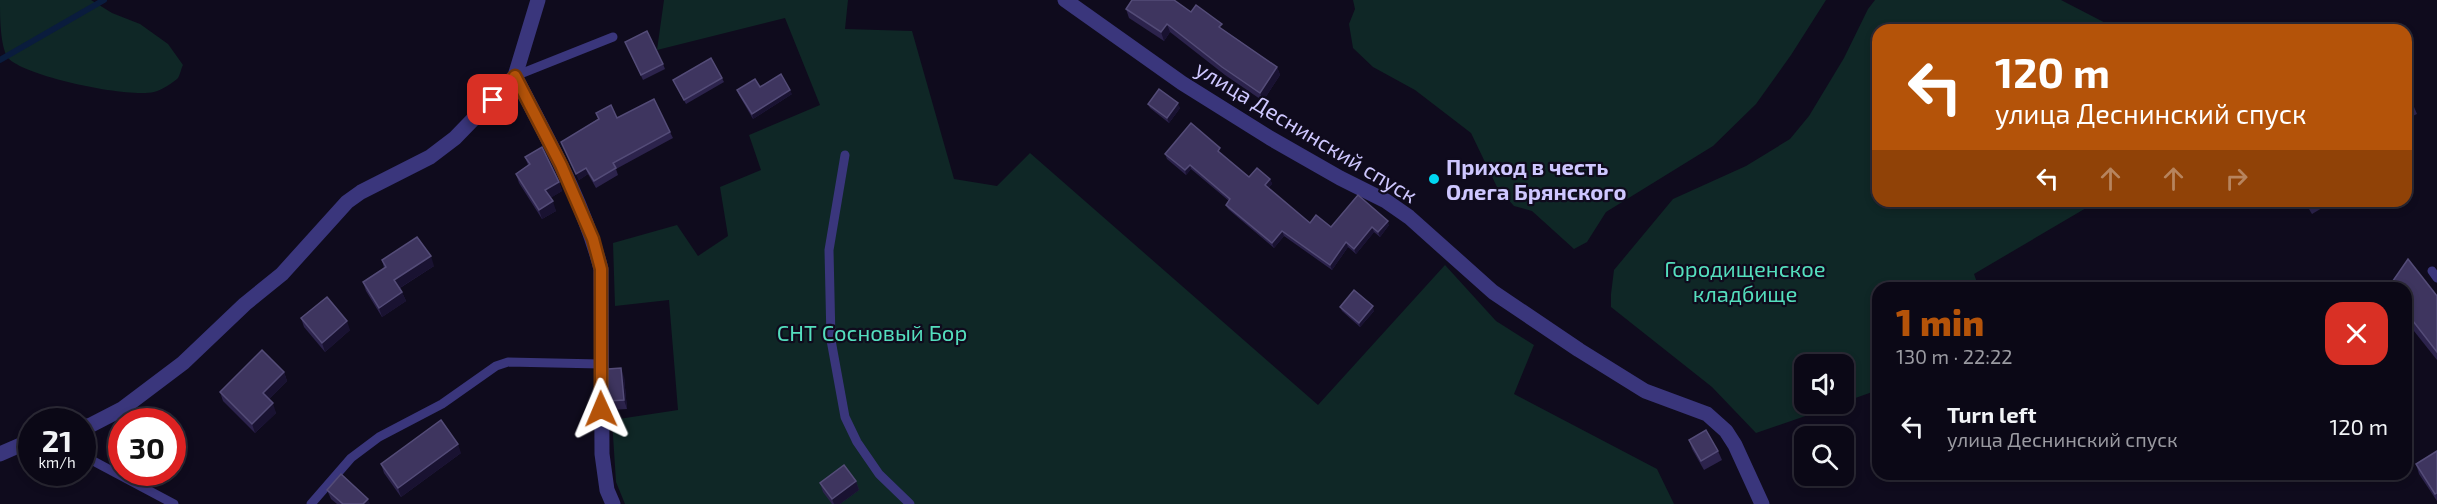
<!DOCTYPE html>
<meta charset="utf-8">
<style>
:root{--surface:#0b0816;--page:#14111f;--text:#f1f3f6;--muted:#9a9aa1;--line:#2b2935;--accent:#b45309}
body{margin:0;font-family:"Exo 2",sans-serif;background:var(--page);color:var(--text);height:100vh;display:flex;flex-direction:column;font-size:22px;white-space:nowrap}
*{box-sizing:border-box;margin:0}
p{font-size:20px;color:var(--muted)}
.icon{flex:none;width:33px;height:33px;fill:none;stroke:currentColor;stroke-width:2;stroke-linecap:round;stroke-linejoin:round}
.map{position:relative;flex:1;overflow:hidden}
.panel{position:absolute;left:1872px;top:282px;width:540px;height:198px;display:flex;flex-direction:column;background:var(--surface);border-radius:18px;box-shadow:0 3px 9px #0003,0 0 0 2px var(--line)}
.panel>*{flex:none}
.top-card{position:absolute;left:1872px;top:24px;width:540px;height:183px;border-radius:18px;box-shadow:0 3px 9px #0003,0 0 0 2px var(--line);background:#b45309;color:#fff;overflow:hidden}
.controls{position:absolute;left:1794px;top:354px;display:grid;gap:12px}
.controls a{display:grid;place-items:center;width:60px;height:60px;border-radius:12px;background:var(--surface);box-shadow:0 3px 9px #0003,0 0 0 2px var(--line);font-size:30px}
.speed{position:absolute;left:18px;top:408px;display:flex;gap:12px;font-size:30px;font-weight:700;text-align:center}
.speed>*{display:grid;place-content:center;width:78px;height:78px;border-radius:50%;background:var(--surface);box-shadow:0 3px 9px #0003,0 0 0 2px var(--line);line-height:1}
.speed small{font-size:15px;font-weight:400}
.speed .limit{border:9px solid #d22;background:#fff;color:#111}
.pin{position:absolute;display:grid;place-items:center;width:51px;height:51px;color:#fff;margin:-26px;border-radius:12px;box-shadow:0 3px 9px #0006}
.me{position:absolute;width:66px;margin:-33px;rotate:359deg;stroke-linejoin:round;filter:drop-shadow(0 0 4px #0008)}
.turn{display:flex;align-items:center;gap:21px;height:126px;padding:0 24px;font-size:27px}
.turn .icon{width:78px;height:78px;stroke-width:2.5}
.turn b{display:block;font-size:42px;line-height:51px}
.lanes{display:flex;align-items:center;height:57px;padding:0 24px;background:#0003;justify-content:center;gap:30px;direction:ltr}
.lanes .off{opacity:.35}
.round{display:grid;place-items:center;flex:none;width:63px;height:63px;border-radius:18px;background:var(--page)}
.headline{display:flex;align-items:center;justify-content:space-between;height:102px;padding:0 24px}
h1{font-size:36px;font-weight:800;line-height:45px;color:var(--accent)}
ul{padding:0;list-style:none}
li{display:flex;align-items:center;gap:18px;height:84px;padding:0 24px}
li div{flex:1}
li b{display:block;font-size:22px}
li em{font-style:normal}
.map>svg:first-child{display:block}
</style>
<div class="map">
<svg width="2437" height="504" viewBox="0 0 2437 504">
<rect width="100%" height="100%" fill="#0f0b1d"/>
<g fill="#0f2726">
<path d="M0,0h91l21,13 28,11 28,20 15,21c-2,4 -3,10 -5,13 -4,4 -18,13 -24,14 -26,6 -128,-15 -146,-34 -8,-12 -8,-42 -8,-58z"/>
<path d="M664,0h184l-3,29 67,2 42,148 43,7 33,-33 288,252 127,-140 51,56 38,24 -20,49 143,75 17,35h-1049l-9,-22 -4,-62 66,-10 -9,-110 -54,6 -2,-63 64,-18 21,31 30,-20 -8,-49 41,-17 -12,-35 71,-30 -35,-87 -128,32z"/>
<path d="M1353,0h473l-35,55 -35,49 -43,42 -107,66 -19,30 -13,7 -42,-38 -18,-5 -17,-19 -26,-54 -56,-43 -42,-23 -20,-19 -4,-24 6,-15z"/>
<path d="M1875,0h186l58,30h-241v171h220l-124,73 5,14h-101v102l-34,12v-38h-40v40h36l-84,29 -44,-46 -101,-80v-13l3,-24 59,-71 73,-33 44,-27 19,-23 35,-58 24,-49z"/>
</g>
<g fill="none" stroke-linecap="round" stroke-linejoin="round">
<path stroke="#0a1c3d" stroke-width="6" d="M0,60l104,-60"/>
<g stroke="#3a367c" stroke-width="9">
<path d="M515,76l98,-39"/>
<path d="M845,155l-16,95 2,90 14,77 12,25 22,32 31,30"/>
<path d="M2432,271l5,7"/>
<path d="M82,455l92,49"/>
<path d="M311,504l40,-46 28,-21 63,-33 54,-38 12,-4 92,2"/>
</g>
<g stroke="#3a367c" stroke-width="15">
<path d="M1065,0l117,83 88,55 70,40 46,23 23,16 84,75 86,58 66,41 62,23 19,17 9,14 27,59"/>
<path d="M515,76c32,62 68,124 86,193l1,185 5,36 6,14"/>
<path d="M82,427l9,-2 31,-16 61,-46 62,-59 37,-30 65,-72 14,-10 69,-35 25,-19 60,-62 23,-76"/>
<path d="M0,454l32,-14"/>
</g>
</g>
<g fill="#2c234c">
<path d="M1126,9l65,3 33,18 53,37 3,8 -17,26 -38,-26 -55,-43 -6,9 -35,-23z"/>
<path d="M625,42l38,22 2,5 -22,11z"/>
<path d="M722,78l2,4 -38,22 -13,-24z"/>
<path d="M760,87l32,7 -39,25 -14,-24 -2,-5z"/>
<path d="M2406,88l11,26 -11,5z"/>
<path d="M1148,104l32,4 -11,15 -19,-15z"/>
<path d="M596,113l74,19 3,6 -57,31 2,6 -22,13 -8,-14 -9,6 -18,-38 37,-23z"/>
<path d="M1222,153l-1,1 28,23 21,2 2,5 -4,4 42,35 21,4 58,-2 -9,12 -6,-5 -18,22 -8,-7 -16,23 -48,-34 -10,12 -46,-39 -2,-4 3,-4 -38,-32 -5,6 -19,-16 -2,-5z"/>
<path d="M525,157l34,25 3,9 -12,7 6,13 -14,8 -23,-36 -3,-9 12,-9z"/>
<path d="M2304,201h30l-22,13z"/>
<path d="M382,260l52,6 -34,22 6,13 -24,16 -16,-26 -3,-9 21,-14z"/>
<path d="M2406,288l31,8v64l-31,-39z"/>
<path d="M1340,307l34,4 -14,16 -18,-16z"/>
<path d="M301,318l49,12 -25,22 -21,-25z"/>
<path d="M284,372l3,9 -18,18 7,14 -21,20 -32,-32 -3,-9z"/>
<path d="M624,377l3,32 -15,1 -4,-9z"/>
<path d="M1689,440l29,11 4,9 -18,10 -12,-21z"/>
<path d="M2437,451v50l-18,-27 -3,-10z"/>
<path d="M461,453l-60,44 -17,-24 -3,-9z"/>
<path d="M856,481l3,9 -19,14h-8l-9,-12 -3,-9z"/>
<path d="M327,490l43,14h-33l-6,-5z"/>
</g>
<g fill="#191231">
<path d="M1167,24l3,8 -6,9 -3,-9z"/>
<path d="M1277,67l3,8 -17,26 -3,-8z"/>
<path d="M790,90l2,4 -39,25 -1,-5z"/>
<path d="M1178,103l2,5 -11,15 -2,-5z"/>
<path d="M1190,165l1,4 -5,6 -1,-5z"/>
<path d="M586,168l2,6 -9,6 -3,-6z"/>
<path d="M1270,179l2,5 -5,6 -2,-5z"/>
<path d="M559,182l3,9 -13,8 -4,-9z"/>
<path d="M553,201l3,10 -14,8 -3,-9z"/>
<path d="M1388,221l1,4 -9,12 -2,-5z"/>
<path d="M1372,227l2,5 -18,22 -2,-5z"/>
<path d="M1282,231l2,5 -10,12 -2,-5z"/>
<path d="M1346,242l2,5 -16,23 -2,-5z"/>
<path d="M431,256l3,10 -36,23 -4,-9z"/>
<path d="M402,292l4,9 -24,16 -3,-9z"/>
<path d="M1373,306l1,5 -14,16 -1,-4z"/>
<path d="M347,321l3,9 -25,22 -3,-9z"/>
<path d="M621,368l3,9 3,32 -3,-9z"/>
<path d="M284,372l3,9 -21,21 -3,-9z"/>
<path d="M273,403l3,10 -21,20 -3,-9z"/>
<path d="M458,444l3,9 -60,44 -3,-9z"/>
<path d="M856,481l3,9 -19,14h-6l-2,-5z"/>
<path d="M368,499l2,5h-7z"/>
</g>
<g fill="#3e355f" stroke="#544c78" stroke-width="1.5">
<path d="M1132,0h42l17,12 5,-7 26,19 -3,3 58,40 -17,26 -38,-26 -55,-43 -6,8 -35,-23z"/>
<path d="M647,31l16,33 -22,11 -16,-33z"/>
<path d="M711,58l11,20 -38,22 -11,-20z"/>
<path d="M781,74l9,16 -38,24 -15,-24 18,-11 5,8z"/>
<path d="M2406,88l7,17 -7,3z"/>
<path d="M1159,89l19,14 -11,15 -19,-14z"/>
<path d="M654,99l16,33 -57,31 3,5 -22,13 -8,-13 -10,6 -15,-32 38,-23 -3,-6 15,-8 6,13z"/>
<path d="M1191,123l29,25 -2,3 31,26 8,-9 13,11 -5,6 45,38 6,-8 15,12 27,-32 30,26 -10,11 -6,-5 -18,22 -8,-7 -16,23 -48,-34 -10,12 -46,-38 4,-6 -40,-34 -5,5 -20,-16z"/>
<path d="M542,147l17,35 -14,8 8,11 -14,9 -23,-36 14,-10 -5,-7z"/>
<path d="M2306,201h9l-7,4z"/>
<path d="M417,237l14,19 -37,24 8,12 -23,16 -16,-26 23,-15 -4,-7z"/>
<path d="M2408,259l29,37v56l-31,-40v-24h-18z"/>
<path d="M1354,290l19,16 -14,17 -19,-16z"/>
<path d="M327,297l20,24 -25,22 -21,-25z"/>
<path d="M262,350l22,22 -21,21 10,10 -21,21 -32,-32z"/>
<path d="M621,368l3,32 -16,1v-32z"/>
<path d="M441,420l17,24 -60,44 -17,-24z"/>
<path d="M1706,430l12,21 -17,10 -12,-21z"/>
<path d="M2437,451v42l-2,1 -19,-30z"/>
<path d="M844,465l12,16 -24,18 -12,-16z"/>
<path d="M341,474l27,25 -5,5h-20l-16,-14z"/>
</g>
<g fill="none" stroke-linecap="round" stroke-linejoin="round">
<g stroke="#753606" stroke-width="15">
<path id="route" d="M493,100l22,-24 46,89 32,74 8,30v140"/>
</g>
<use href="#route" stroke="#b45309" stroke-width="10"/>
</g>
<circle fill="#00d7f2" stroke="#0f0b1d" stroke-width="2" cx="1434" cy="179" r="6"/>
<g text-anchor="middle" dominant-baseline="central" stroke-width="4.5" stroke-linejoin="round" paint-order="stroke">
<g font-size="22" fill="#cec7ff" stroke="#0f0b1d">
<text transform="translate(1307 131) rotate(31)">улица Деснинский спуск</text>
</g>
<g font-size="22" font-weight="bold" fill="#cec7ff" stroke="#0f0b1d" text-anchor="start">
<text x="1446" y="166">Приход в честь<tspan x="1446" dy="25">Олега Брянского</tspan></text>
</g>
<g font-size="22" fill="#54debd" stroke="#0f0b1d">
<text x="1745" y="268">Городищенское<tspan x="1745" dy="25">кладбище</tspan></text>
<text x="872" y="332">СНТ Сосновый Бор</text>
</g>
</g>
</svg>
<div class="controls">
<a><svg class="icon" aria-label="sound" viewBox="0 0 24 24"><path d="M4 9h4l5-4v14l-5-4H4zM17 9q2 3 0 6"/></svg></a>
<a><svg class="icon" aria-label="search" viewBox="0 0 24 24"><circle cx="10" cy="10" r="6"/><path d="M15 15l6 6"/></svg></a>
</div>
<div class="speed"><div>21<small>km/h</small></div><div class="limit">30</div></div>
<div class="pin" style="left:493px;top:100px;background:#d93025"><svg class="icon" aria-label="arrive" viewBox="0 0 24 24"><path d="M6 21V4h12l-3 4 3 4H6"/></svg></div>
<svg class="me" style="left:601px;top:409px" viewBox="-20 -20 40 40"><path d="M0-17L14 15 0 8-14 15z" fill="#b45309" stroke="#fff" stroke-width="4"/></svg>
<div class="top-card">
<div class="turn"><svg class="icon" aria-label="left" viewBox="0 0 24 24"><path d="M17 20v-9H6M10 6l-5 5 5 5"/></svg><div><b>120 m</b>улица Деснинский спуск</div></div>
<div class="lanes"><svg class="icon" aria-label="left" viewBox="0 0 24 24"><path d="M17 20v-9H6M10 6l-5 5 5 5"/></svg><svg class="icon off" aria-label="ahead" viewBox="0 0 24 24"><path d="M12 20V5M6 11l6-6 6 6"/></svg><svg class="icon off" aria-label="ahead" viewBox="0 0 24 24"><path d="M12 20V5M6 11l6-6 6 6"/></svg><svg class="icon off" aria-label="right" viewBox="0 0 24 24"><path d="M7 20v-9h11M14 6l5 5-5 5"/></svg></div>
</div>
<section class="panel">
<div class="headline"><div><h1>1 min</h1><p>130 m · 22:22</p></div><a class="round" style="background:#d93025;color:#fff"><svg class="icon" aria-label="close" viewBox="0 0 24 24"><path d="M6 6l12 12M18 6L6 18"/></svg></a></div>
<ul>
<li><svg class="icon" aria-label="left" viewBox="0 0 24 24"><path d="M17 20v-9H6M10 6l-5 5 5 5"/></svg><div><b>Turn left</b><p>улица Деснинский спуск</p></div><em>120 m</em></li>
</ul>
</section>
</div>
